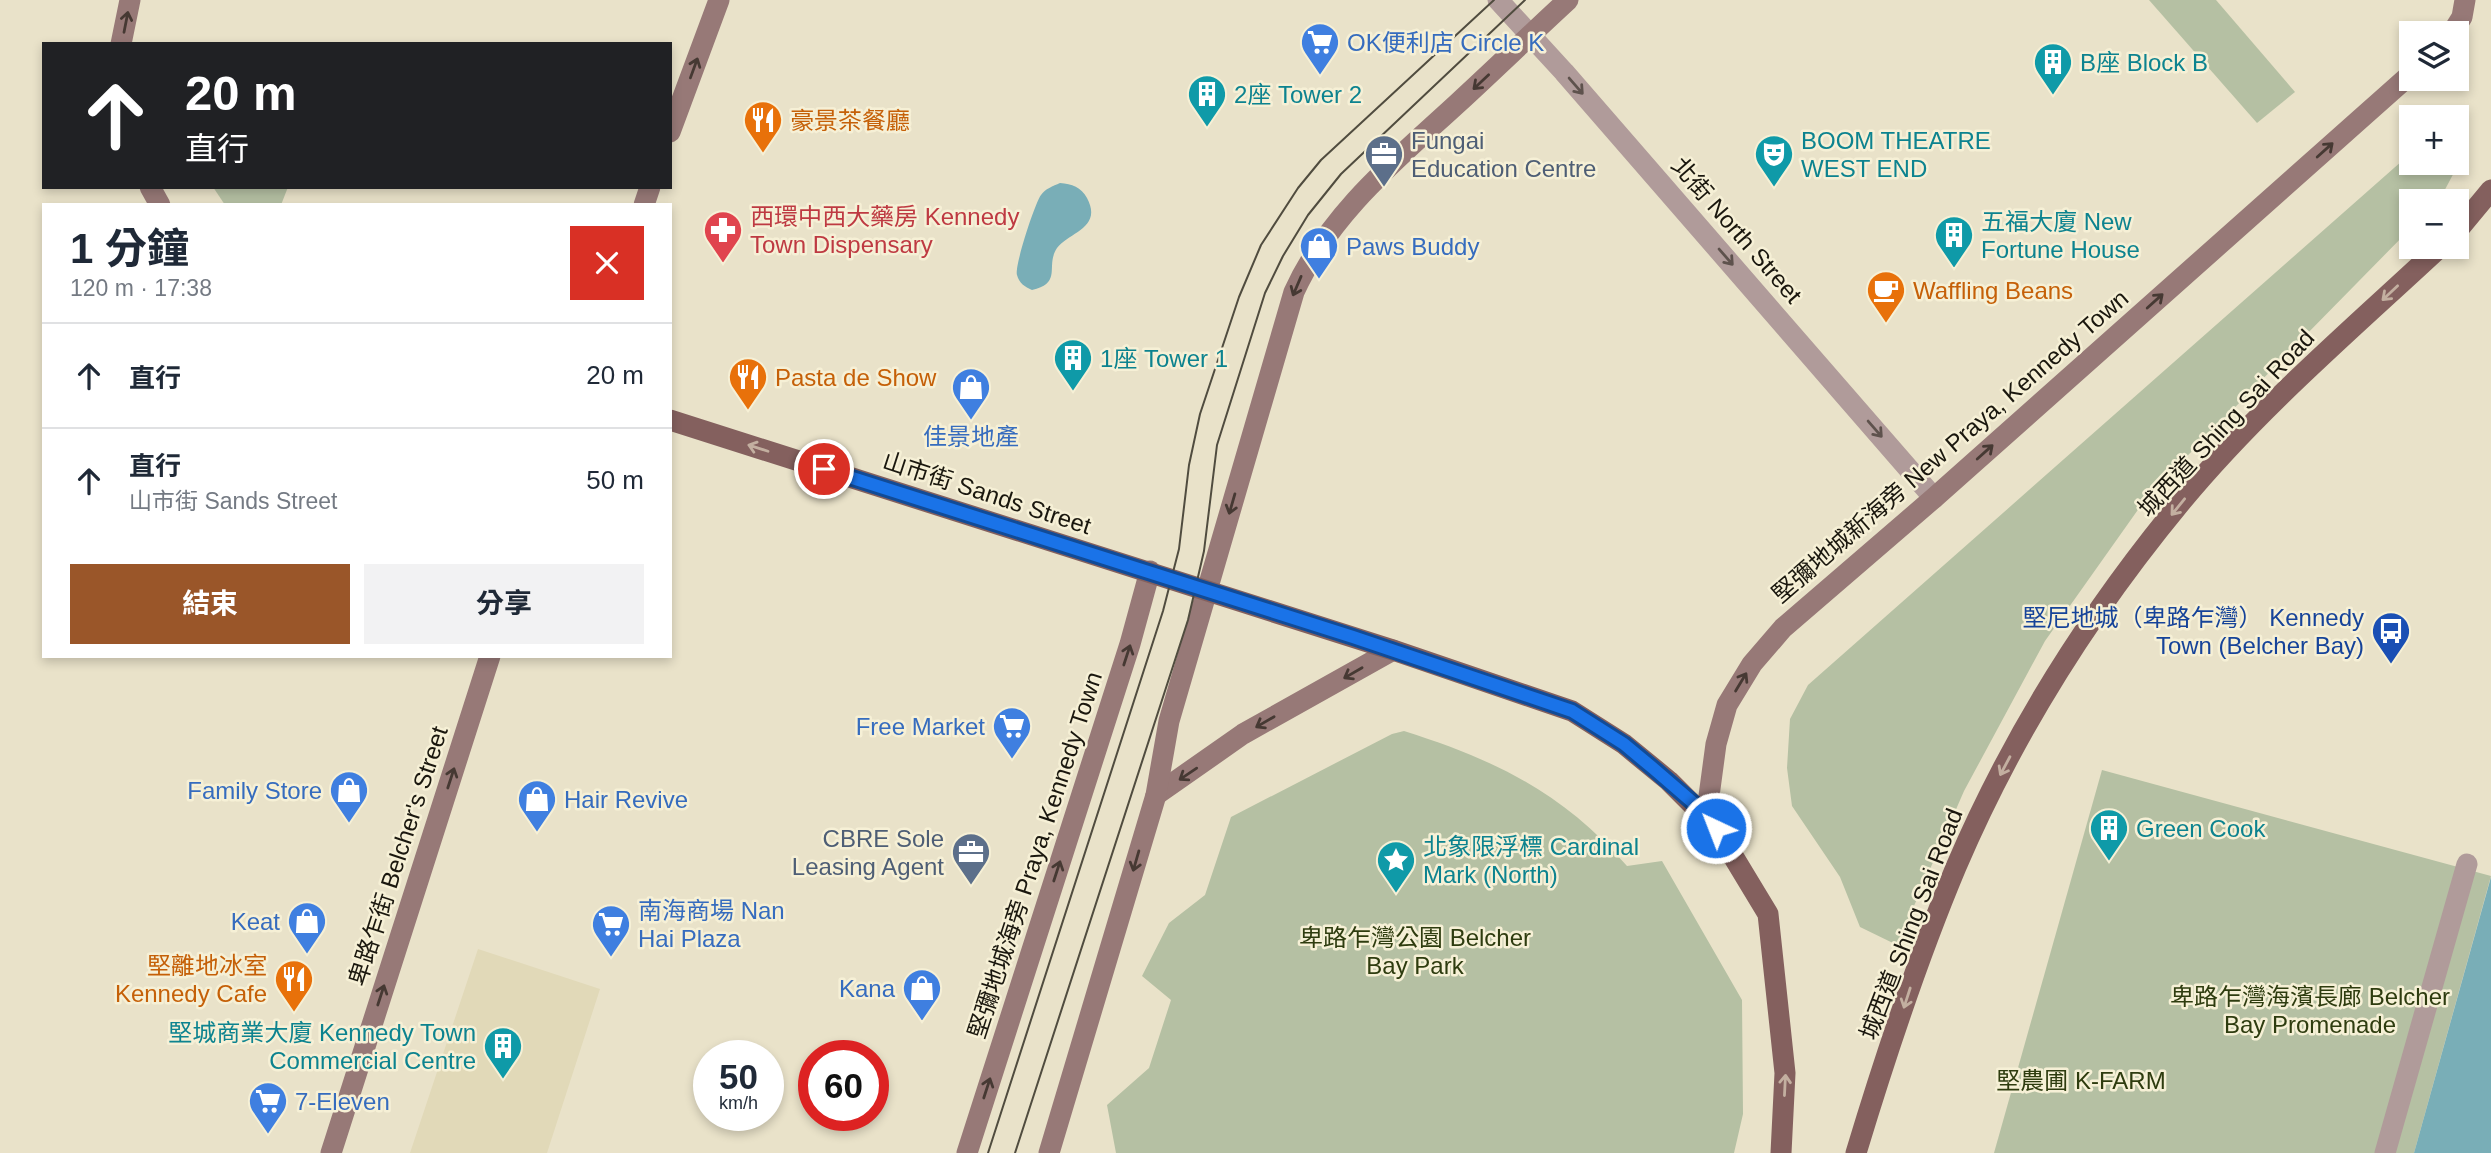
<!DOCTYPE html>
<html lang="zh-TW">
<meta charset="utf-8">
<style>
:root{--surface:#fff;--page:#f2f2f3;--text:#1f2937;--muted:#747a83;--line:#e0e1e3;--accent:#9a5629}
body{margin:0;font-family:Helvetica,"Noto Sans TC",sans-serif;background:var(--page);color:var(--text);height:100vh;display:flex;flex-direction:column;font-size:26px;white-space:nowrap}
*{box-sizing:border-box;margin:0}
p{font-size:23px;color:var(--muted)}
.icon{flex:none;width:38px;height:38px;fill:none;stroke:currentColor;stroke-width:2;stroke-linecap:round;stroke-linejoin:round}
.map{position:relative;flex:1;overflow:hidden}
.drawer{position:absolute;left:42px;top:203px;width:630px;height:455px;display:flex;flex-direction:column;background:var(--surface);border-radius:0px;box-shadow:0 4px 10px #0003}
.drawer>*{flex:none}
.guide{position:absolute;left:42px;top:42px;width:630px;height:147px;border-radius:0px;box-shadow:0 4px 10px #0003;background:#202124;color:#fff;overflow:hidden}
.fabs{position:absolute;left:2399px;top:21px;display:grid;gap:14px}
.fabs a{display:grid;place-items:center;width:70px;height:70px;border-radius:0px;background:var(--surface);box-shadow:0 4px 10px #0003;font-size:35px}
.speed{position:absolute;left:693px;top:1040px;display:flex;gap:14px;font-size:35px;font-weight:700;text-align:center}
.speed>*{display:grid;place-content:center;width:91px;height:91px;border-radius:50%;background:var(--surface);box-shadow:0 4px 10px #0003;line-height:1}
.speed small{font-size:18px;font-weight:400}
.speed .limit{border:10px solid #d22;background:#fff;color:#111}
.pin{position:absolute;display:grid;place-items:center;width:60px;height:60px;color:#fff;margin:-30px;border:4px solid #fff;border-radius:50%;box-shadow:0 2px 7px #0007}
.me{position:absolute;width:77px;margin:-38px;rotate:317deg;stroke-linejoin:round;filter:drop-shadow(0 0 5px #0008)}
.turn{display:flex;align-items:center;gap:24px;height:147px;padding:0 28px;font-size:32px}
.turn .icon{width:91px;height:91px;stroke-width:2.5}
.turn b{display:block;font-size:49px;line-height:60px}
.round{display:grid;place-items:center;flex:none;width:74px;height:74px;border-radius:0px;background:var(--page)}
.headline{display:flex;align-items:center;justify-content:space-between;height:119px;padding:0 28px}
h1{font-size:42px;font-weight:700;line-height:52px}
.primary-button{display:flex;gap:14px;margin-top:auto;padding:14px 28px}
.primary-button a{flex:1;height:80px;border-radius:0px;background:var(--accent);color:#fff;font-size:28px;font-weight:700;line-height:80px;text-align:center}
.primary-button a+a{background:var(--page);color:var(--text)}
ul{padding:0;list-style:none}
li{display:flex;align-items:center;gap:21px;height:105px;padding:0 28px;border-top:2px solid var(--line)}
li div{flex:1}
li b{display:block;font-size:26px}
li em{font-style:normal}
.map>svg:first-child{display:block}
</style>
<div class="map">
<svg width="2491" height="1153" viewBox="0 0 2491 1153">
<rect width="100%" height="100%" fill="#e9e2c9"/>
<path fill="#e1d9b8" d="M478,949l122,40 -53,164h-137z"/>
<g fill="#b5c0a3">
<path d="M2149,0h67l79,92 -38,31z"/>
<path d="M2411,153l1,10h45l1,2 -18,34 -3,2h-25l-1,27 -264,269 -102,144 -81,150 -67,154 -37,-18 -20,-50 -48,-71 -5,-38 3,-49 18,-34z"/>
<path d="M213,187h75l-7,18h-56z"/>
<path d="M1404,731c92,29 159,62 223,135l35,-5 80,139 1,114 -9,39h-618l-9,-48 42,-37 22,-68 -29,-24 27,-53 36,-28 26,-78 161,-83z"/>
<path d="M2102,770l389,106 -77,277h-420z"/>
</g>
<g fill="#79aeb7">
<path d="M1060,183c12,1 21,4 27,15 16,30 -18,34 -30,50 -12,18 6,35 -25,42 -7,-3 -13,-7 -15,-15 -3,-8 18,-72 24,-80 4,-6 12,-9 19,-12z"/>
<path d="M2491,877v276h-77z"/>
</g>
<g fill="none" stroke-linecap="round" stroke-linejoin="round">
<g stroke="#b09b9a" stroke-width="21">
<path d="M1498,0l66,72 370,426"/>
<path d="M2385,1153l82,-289"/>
</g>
<g stroke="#977977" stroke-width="21">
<path d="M2452,33l10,-16 3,-17"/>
<path d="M121,44l9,-44"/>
<path d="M670,132l49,-132"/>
<path d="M150,187l10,18"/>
<path d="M644,205l6,-18"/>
<path d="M1156,795l87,-61 150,-84"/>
<path d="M1716,828l-7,-32 7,-52 11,-39 25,-41 31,-36 151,-130 478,-425"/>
<path d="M331,1153l159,-497"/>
<path d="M967,1153l163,-509 20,-73"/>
<path d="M1049,1153l107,-358 13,-74 125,-429c36,-79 102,-132 164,-189 37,-34 73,-69 110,-103"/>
</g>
<g stroke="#84605e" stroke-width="21">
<path d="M2457,231l34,-41"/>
<path d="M670,420l723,230 179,61 52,33 45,37 47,47 52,86 17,159 -4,80"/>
<path d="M1856,1153c29,-96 61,-193 100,-286 56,-131 134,-255 225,-365 77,-93 171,-173 259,-255"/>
</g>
<g stroke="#504c3f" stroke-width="2">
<path d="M988,1153l175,-542 16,-62 10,-84 11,-51 39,-117 22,-52 37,-57 23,-28 173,-160"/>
<path d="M1015,1153l173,-533 16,-69 13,-106 48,-152 18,-37 25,-41 33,-41 184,-174"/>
</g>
</g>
<defs><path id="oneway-shaft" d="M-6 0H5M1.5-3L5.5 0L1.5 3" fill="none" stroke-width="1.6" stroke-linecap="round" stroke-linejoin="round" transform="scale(1.75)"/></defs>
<g stroke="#463933">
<use href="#oneway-shaft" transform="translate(126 22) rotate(-79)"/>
<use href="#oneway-shaft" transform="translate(694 68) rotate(-70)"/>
<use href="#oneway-shaft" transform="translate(1481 82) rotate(137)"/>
<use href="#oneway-shaft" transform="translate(2325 150) rotate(-42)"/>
<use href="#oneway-shaft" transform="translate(1297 286) rotate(113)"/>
<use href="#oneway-shaft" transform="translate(2155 301) rotate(-42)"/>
<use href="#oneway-shaft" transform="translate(1985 452) rotate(-42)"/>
<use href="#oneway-shaft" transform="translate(1232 504) rotate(106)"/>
<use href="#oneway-shaft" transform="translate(1127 655) rotate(-72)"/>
<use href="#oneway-shaft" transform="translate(1353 673) rotate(150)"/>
<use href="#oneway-shaft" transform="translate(1741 682) rotate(-59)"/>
<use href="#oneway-shaft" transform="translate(1265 722) rotate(150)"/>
<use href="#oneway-shaft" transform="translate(1188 774) rotate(146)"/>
<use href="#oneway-shaft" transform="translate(451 778) rotate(-72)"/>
<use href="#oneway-shaft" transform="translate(1136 861) rotate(106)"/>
<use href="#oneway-shaft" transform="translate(1057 871) rotate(-72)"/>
<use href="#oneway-shaft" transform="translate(381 995) rotate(-72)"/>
<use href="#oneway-shaft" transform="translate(987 1088) rotate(-72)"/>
</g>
<g stroke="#5e524d">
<use href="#oneway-shaft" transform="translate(1576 86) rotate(49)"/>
<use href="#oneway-shaft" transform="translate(1726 257) rotate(49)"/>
<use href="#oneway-shaft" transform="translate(1875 429) rotate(49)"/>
</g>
<g stroke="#c3afa0">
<use href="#oneway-shaft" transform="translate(2390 293) rotate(137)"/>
<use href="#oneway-shaft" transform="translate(758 448) rotate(-162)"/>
<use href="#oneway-shaft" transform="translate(2178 507) rotate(129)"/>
<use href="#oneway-shaft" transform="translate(2005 766) rotate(118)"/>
<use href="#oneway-shaft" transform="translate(1907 998) rotate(108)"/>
<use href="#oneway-shaft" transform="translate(1785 1085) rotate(-87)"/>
</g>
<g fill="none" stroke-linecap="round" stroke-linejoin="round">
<g stroke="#114b97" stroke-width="18">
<path id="route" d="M824,469l529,168 219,74 52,33 30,25 44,38 18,21"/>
</g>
<use href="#route" stroke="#1a73e8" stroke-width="12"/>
</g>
<defs>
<g id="supermarket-pin" transform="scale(2.0125)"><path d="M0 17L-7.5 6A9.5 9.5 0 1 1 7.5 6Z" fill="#3f7fe0" stroke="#f6f0d6"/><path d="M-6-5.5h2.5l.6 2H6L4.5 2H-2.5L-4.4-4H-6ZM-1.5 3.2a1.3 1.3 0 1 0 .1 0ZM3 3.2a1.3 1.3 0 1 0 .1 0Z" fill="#fff"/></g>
<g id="building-pin" transform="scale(2.0125)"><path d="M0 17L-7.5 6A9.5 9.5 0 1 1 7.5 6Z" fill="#0f9aa8" stroke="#f6f0d6"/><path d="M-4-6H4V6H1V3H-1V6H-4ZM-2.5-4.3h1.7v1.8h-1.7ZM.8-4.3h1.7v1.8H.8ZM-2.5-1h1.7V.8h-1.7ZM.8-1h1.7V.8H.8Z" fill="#fff"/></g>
<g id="restaurant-pin" transform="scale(2.0125)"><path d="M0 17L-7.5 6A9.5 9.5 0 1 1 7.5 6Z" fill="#e8710a" stroke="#f6f0d6"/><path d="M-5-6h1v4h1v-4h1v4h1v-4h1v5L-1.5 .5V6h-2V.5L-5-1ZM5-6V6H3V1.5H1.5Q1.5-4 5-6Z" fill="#fff"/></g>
<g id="office-pin" transform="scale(2.0125)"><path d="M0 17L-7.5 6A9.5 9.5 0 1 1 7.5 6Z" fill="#5c6f8a" stroke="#f6f0d6"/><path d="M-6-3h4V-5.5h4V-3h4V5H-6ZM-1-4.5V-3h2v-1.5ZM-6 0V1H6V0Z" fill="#fff"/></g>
<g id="theatre-pin" transform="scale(2.0125)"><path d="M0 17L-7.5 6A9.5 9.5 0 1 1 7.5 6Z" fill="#0f9aa8" stroke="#f6f0d6"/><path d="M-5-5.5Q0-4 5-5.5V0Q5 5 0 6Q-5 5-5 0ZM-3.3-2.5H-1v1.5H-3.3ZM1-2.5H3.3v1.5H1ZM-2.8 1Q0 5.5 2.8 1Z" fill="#fff"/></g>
<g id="pharmacy-pin" transform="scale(2.0125)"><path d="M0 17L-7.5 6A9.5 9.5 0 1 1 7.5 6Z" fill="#e0444e" stroke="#f6f0d6"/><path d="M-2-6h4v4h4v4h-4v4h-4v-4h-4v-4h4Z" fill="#fff"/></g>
<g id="shop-pin" transform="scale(2.0125)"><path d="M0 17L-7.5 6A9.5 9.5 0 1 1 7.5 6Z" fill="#3f7fe0" stroke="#f6f0d6"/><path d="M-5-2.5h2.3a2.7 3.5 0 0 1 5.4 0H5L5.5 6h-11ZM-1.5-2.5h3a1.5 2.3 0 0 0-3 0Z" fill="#fff"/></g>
<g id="cafe-pin" transform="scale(2.0125)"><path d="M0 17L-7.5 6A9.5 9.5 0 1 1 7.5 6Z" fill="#e8710a" stroke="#f6f0d6"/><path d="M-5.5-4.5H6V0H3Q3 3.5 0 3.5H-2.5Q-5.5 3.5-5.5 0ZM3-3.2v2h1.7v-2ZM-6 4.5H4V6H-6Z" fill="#fff"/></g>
<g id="bus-pin" transform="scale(2.0125)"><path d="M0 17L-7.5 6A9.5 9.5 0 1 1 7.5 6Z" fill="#1a4fb4" stroke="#f6f0d6"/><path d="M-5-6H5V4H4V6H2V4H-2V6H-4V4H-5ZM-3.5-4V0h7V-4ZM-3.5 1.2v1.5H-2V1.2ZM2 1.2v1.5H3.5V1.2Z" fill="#fff"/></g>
<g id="sight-pin" transform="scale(2.0125)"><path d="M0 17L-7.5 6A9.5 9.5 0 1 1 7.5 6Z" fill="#0f9aa8" stroke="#f6f0d6"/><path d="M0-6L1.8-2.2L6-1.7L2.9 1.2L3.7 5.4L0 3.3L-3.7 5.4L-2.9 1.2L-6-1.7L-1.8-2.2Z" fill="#fff"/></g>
</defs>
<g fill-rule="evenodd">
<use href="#supermarket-pin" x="1320" y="42"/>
<use href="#building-pin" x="2053" y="62"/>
<use href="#building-pin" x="1207" y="94"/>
<use href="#restaurant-pin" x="763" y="120"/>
<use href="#office-pin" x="1384" y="154"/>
<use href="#theatre-pin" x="1774" y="154"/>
<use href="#pharmacy-pin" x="723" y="230"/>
<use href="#building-pin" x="1954" y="235"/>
<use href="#shop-pin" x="1319" y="246"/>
<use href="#cafe-pin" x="1886" y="290"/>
<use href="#building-pin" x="1073" y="358"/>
<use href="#restaurant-pin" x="748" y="377"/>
<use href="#shop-pin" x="971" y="387"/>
<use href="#bus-pin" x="2391" y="631"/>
<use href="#supermarket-pin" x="1012" y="726"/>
<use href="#shop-pin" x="349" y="790"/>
<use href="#shop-pin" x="537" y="799"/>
<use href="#building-pin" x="2109" y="828"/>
<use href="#office-pin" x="971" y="852"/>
<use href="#sight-pin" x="1396" y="860"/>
<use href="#shop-pin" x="307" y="921"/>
<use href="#supermarket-pin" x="611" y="924"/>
<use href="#restaurant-pin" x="294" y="979"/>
<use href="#shop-pin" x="922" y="988"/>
<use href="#building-pin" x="503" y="1046"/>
<use href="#supermarket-pin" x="268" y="1101"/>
</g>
<g text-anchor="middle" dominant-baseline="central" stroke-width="5" stroke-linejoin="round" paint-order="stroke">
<g font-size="24" fill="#366cbe" stroke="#f6f0d6" text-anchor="start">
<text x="1347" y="42">OK便利店 Circle K</text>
<text x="1346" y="246">Paws Buddy</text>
<text x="971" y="436" text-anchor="middle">佳景地產</text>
<text x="985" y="726" text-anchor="end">Free Market</text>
<text x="322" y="790" text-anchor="end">Family Store</text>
<text x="564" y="799">Hair Revive</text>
<text x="638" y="910">南海商場 Nan<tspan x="638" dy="28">Hai Plaza</tspan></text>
<text x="280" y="921" text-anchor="end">Keat</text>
<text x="895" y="988" text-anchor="end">Kana</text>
<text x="295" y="1101">7-Eleven</text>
</g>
<g font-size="24" fill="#0d838f" stroke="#f6f0d6" text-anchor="start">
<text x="2080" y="62">B座 Block B</text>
<text x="1234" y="94">2座 Tower 2</text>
<text x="1801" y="140">BOOM THEATRE<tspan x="1801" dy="28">WEST END</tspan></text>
<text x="1981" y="221">五福大廈 New<tspan x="1981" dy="28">Fortune House</tspan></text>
<text x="1100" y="358">1座 Tower 1</text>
<text x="2136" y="828">Green Cook</text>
<text x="1423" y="846">北象限浮標 Cardinal<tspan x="1423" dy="28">Mark (North)</tspan></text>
<text x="476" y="1032" text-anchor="end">堅城商業大廈 Kennedy Town<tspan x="476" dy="28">Commercial Centre</tspan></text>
</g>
<g font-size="24" fill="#c56008" stroke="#f6f0d6" text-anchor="start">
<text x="790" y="120">豪景茶餐廳</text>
<text x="1913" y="290">Waffling Beans</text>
<text x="775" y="377">Pasta de Show</text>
<text x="267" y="965" text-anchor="end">堅離地冰室<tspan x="267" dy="28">Kennedy Cafe</tspan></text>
</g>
<g font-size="24" fill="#4e5e75" stroke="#f6f0d6" text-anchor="start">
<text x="1411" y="140">Fungai<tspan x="1411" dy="28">Education Centre</tspan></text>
<text x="944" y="838" text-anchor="end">CBRE Sole<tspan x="944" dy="28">Leasing Agent</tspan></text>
</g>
<g font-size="24" fill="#be3a42" stroke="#f6f0d6" text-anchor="start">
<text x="750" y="216">西環中西大藥房 Kennedy<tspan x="750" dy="28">Town Dispensary</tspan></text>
</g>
<g font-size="24" fill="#1a170e" stroke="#f6f0d6">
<text transform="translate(1737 230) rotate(49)">北街 North Street</text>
<text transform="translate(2226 423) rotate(-47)">城西道 Shing Sai Road</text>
<text transform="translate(1950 446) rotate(-41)">堅彌地城新海旁 New Praya, Kennedy Town</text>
<text transform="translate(987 493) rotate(18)">山市街 Sands Street</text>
<text transform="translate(1035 855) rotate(-72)">堅彌地城海旁 Praya, Kennedy Town</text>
<text transform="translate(398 856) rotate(-72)">卑路乍街 Belcher's Street</text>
<text transform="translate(1911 924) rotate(-69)">城西道 Shing Sai Road</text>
</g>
<g font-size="24" fill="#164399" stroke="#f6f0d6" text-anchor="end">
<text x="2364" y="617">堅尼地城（卑路乍灣） Kennedy<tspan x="2364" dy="28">Town (Belcher Bay)</tspan></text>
</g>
<g font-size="24" fill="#2e3c0f" stroke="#f6f0d6">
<text x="1415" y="937">卑路乍灣公園 Belcher<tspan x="1415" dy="28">Bay Park</tspan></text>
<text x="2310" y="996">卑路乍灣海濱長廊 Belcher<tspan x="2310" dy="28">Bay Promenade</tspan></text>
<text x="2081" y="1080">堅農圃 K-FARM</text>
</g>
</g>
</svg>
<div class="fabs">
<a><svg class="icon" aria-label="layers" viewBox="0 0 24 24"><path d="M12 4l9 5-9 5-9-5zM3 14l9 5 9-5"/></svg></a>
<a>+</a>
<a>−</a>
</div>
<div class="speed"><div>50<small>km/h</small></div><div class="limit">60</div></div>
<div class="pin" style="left:824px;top:469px;background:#d93025"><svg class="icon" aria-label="arrive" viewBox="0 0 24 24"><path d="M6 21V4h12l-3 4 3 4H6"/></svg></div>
<svg class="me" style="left:1716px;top:828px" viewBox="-20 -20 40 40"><circle r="17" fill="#1a73e8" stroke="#fff" stroke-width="3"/><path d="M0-11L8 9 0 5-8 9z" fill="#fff"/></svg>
<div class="guide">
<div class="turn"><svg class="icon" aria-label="ahead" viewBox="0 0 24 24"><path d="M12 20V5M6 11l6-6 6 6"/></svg><div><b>20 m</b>直行</div></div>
</div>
<section class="drawer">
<div class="headline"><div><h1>1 分鐘</h1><p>120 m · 17:38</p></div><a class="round" style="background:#d93025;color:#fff"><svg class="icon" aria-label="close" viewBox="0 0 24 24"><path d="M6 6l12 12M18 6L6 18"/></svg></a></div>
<ul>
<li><svg class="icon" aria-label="ahead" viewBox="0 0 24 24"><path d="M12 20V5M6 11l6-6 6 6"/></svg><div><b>直行</b></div><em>20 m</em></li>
<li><svg class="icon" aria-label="ahead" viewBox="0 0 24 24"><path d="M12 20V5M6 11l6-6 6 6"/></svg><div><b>直行</b><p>山市街 Sands Street</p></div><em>50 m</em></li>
</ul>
<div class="primary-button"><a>結束</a><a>分享</a></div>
</section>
</div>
